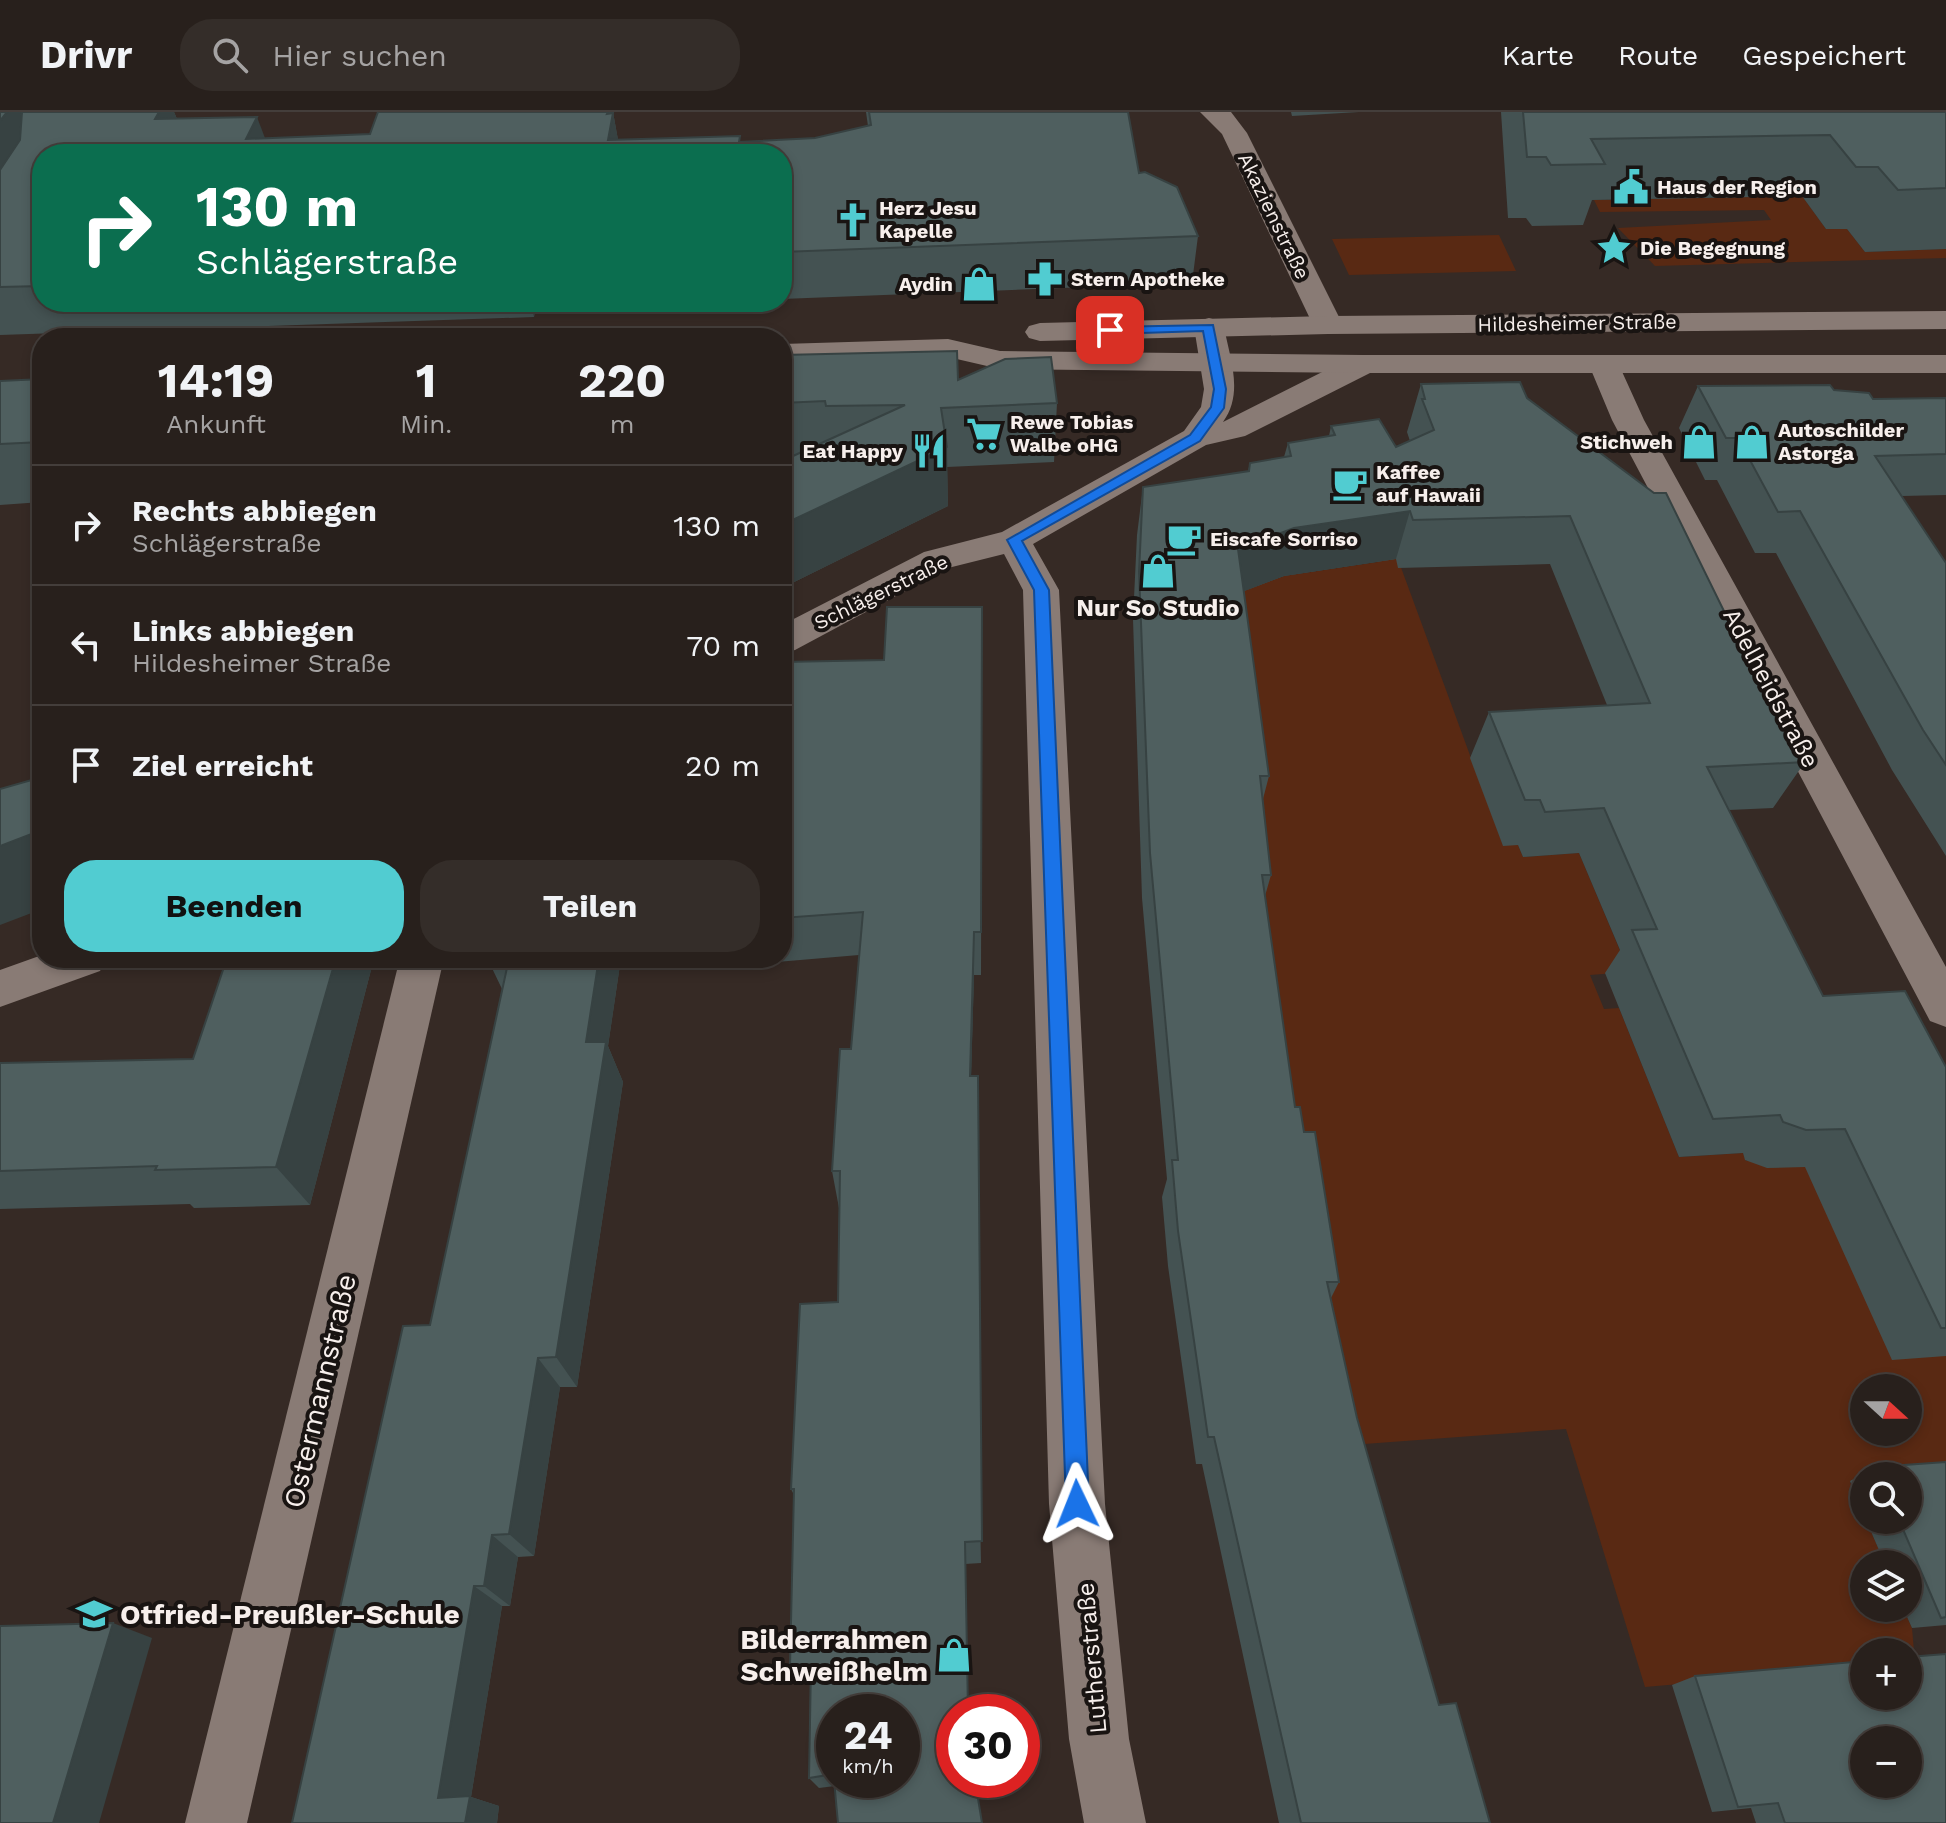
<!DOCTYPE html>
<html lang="de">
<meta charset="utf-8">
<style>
:root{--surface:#28201c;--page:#342d29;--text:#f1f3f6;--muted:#a5a3a3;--line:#443e3b;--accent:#51ccd1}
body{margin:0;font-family:"Work Sans",sans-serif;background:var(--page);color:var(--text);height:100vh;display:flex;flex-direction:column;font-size:30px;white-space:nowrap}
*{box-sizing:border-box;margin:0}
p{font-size:26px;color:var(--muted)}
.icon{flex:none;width:44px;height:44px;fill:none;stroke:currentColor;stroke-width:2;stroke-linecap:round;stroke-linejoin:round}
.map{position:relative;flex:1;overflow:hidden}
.panel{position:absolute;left:32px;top:216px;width:760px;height:640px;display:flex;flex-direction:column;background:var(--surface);border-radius:32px;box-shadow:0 4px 12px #0003,0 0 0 2px var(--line)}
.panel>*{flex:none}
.banner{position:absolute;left:32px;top:32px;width:760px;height:168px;border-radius:32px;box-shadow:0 4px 12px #0003,0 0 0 2px var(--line);background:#0b6e4f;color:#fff;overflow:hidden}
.needle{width:52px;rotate:111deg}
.buttons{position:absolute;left:1850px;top:1262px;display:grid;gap:16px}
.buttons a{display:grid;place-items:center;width:72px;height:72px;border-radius:50%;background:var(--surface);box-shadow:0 4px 12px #0003,0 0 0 2px var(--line);font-size:40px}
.speed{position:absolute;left:816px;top:1582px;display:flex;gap:16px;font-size:40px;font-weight:700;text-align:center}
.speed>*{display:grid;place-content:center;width:104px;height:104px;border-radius:50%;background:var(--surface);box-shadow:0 4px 12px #0003,0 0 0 2px var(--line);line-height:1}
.speed small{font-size:20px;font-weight:400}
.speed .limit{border:12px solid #d22;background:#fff;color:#111}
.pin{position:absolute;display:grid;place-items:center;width:68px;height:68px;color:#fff;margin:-34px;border-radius:16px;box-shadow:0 4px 12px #0006}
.me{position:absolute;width:88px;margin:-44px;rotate:358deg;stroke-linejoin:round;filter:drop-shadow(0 0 6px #0008)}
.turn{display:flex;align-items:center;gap:28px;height:168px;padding:0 32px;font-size:36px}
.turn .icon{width:104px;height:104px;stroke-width:2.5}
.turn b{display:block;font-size:56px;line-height:68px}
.eta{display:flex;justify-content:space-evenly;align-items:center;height:136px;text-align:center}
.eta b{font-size:48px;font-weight:700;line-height:56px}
.primary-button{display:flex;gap:16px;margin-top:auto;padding:16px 32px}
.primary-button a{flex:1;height:92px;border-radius:32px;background:var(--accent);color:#111;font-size:32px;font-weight:700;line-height:92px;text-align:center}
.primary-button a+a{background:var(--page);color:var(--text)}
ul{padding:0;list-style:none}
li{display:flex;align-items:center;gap:24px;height:120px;padding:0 32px;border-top:2px solid var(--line)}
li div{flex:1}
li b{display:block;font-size:30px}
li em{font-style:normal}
header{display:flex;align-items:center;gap:48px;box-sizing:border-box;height:112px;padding:0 40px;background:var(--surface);border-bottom:2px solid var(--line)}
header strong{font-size:38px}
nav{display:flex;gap:44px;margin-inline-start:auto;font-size:28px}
.search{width:560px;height:72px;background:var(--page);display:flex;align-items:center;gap:20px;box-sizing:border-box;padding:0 28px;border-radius:32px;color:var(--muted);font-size:30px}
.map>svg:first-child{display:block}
</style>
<header>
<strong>Drivr</strong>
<div class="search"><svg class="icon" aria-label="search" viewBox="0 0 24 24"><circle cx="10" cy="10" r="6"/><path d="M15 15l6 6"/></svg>Hier suchen</div>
<nav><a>Karte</a><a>Route</a><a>Gespeichert</a></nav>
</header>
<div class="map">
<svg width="1946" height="1711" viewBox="0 0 1946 1711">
<rect width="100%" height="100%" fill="#362a25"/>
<g fill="#592913" fill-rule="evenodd">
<path d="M1802,84l24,33h21l18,23 81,-3v9l-291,8 -37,-38 153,-8 -7,-10 -164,2 -6,-12z"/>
<path d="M1499,123l17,36 -167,4 -17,-36z"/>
<path d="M1392,431l111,302h15l5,12 56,-4 50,119 -39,3 14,34 15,-1 60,149 64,-4 3,8 178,-12 22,207v118l-82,2 -14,6 35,82h-21v44h39l9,20 3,35 -7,1v-12h-44v16l-219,19 -79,-258 -229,17 -112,-865 40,2 19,-7 94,-14zM1864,1276h44v44h-44z"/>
</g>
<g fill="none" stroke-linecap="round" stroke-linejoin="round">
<g fill="#897b75" fill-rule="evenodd">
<path d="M1200,0h31l16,21 96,192 -4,6 -11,3 -11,-3 -4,-6 -91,-191z"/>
<path d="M1209,206l11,3 4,6c6,32 20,66 -1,95l129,-65 11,-2 11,2 4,7 -4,7 -129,65 -39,9 -173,99 26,46 46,914 24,235 17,84h-62l-15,-84 -20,-235 -26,-914 -19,-36 -56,14 -153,82 -13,4v-29l142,-73 78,-20 182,-101 17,-24 3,-18 -10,-62 4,-6z"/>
<path d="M1604,244l11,2 4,7 25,55 302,547v60l-16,-6 -318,-601 -23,-55 4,-7z"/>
<path d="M42,843v3h65l-7,13 -100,36v-37z"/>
<path d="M400,846h44l-197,865h-62z"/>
</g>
<g fill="#897b75" fill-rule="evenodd">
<path d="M1946,199v18l-618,5 -288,7 -11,-3 -4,-6 4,-6 11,-3 288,-7z"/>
<path d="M948,227l52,12 363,4h583v18h-583l-363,-4 -52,-12 -166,5v-18z"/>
</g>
</g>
<g fill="#445252">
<path d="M0,0h174l3,7 88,19 105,-4 8,-22h235l5,28 122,-4v6l75,-4 53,-12 -2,-14h262l11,61 59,63 -6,47 -410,16v-145h-740v148h654h-10l-9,10 -73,2 -14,-10 -54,2 -2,11 -534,18z"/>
<path d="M1291,0h68l-67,4z"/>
<path d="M1501,0h445v137l-81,3 -18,-23h-21l-24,-33 -210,4 -9,25 -51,1 -6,-8h-18z"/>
<path d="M782,243l176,25 99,23 -3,59 -107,5 1,39 -166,82z"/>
<path d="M42,267v123l-42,3v-124z"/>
<path d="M1421,272l106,14 222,264 56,100 -32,46 -44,2 94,186 123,71v289l-54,4 -87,-193 -38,1 -22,-8 -2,-7 -64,4 -74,-184 15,-23 -41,-97 -56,4 -5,-12 -15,1 -33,-88 19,-46 118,-7 -57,-141 -152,4 -2,-9 -112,17 -40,15 25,185 -6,23 8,76 -6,21 30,211 9,25 35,150 -8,16 26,120 82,287 51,118h-211l-77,-359h-6l-28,-198 -6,-69 5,-18 -25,-281 -9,-279 4,-84 6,-48 105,-16 2,-8 34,-6 4,-14 41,-7 2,-10 65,21 14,-6 -3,-9z"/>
<path d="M1698,274l136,4 39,9 73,-1v97l-44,1 44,67v293l-54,-86 -116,-217h-21l-38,-73h-12l-26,-52z"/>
<path d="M982,495l-1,368h-7l-3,101 10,487 -16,1 -130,222 -16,2 -10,-10 1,-96 -10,1 -10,-16 4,-172 -3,-6 47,-187 1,-94 -7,-37 19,-122 8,-94 -128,11 -2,-8h53v-296l102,-2z"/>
<path d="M621,846l-13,88 15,36 -46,305h-17l-26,169 -16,1 -8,49h-8l-31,191 28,9 -2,17h-205l138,-498 72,-336 -12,-25z"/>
<path d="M371,858l-61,235 -116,3 -4,-4 -190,5v-146l193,-4z"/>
<path d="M1946,1350v163l-34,3 -9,-20h5v-44h-23l-19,-44h42v-44h-44v39l-14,-34 26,-14z"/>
<path d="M1695,1564l251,147h-190l-5,-15 -39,4 -40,-127z"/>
</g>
<g fill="#374242">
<path d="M7,0h43l-50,90v-81z"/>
<path d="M159,0h15l13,30 -32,-23z"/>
<path d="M608,0h5l5,28h-10z"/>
<path d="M257,5l14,37 -25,-15z"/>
<path d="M530,190h5l1,4 -2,11z"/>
<path d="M675,190h11l-9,10z"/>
<path d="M947,335l1,59 -166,82v-63z"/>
<path d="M1410,399l-14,48 -112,17 -55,21 9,-48 56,-21z"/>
<path d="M42,718v79l-42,16v-79z"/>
<path d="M974,820v43l-4,140v-39z"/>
<path d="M336,846h28l7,12 -61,235 -34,-38z"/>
<path d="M599,846h22l-13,88 15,36 -46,305 -21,-30 30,-315z"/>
<path d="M538,1246l22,29 -26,169 -25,-22z"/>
<path d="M492,1423l26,22 -8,49 -26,-20z"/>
<path d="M474,1474l28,20 -31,191 28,9 -2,17h-32l-27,-25z"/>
<path d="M113,1511l39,15 -53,185h-46z"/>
</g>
<g fill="#4f5f5f" stroke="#374242" stroke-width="2" fill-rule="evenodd">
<path d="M0,0h7l-7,9z"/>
<path d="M22,0h137l-4,7 102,-2 -11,22 124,-5 8,-22h230l-1,2 6,-1 -5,27 132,-4 -1,6 76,-4 56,-13 -2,-13h259l11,61 6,-1 32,15 21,49 -416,16v-98h-740v132l-42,1v-117l20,-30z"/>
<path d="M1523,0h423v76l-48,2 -20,-23h-22l-26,-32 -239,4 14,25 -54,1 -5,-8h-19z"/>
<path d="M957,239l1,29 47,-21 46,-2 6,46 -116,5 6,39 -165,78v-64l123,-56 -79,1 -1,-5 -43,2v-48z"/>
<path d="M42,267v63l-42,2v-63z"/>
<path d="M1520,270l7,16 127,95h12l83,169 56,100 -98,5 116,229 82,-5 41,76v261h-5l-96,-199 -39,1 -23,-8 -3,-7 -67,4 -81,-189 25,-1 -53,-121 -59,4 -5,-12h-15l-36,-88 161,-9 -80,-187 -157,4 -3,-9 -116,17 -56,21 31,227h-9l11,99h-9l33,232h5l4,25h11l24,150h-12l30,136 82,287 17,-2 34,120h-189l-87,-386h-6l-30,-206 -6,-71h6l-28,-307 -11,-281 4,-85 106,-16 1,-8 41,-7 -3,-13 47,-8 -4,-9 48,-7 17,28 38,-17 -12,-31h3l-4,-15z"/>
<path d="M1830,273l4,5 35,3 4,6 73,-1v56l-71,2 71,107v202l-23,-35 -123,-219 -22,1 -40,-74h-12l-28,-52z"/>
<path d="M887,495h95l-1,325h-7l-4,144h8l4,465 -17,1 3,170h-14v68h21l7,43h-144l-4,-43h68v-68h-68v67v-5l-25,4 2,-113 -21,2 4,-178h-3l9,-185 38,-2 2,-131h-8l8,-122h11l12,-137 -81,6v-256l102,-2z"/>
<path d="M42,665v53l-42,16v-57z"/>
<path d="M227,846h109l-60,209 -121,3 2,-4 -157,5v-108l193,-4z"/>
<path d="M491,846h108l-13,84h20l-50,315 -18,1 -29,176 -17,1 -8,51h-10l-36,212 32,-2 -5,27h-173l111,-497 27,-1 78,-362 -18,1z"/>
<path d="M1946,1350v155l-5,1 -42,-98h9v-44h-28l-4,-9z"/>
<path d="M113,1511l-60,200h-53v-197z"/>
<path d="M1946,1542v169h-161l-7,-20 -40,4 -43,-131 169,-15v35h44v-39zM1864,1628h44v44h-44z"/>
</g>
<path fill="#1a73e8" stroke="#114b97" stroke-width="2" d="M1213,213l13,64 -2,19 -24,33 -178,100 27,49 40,914 -3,8 -9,4 -8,-4 -3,-8 -32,-914 -27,-50 183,-105 21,-28 3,-18 -11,-58 -93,3 -7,-4 2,-3z"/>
<defs>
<g id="civic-bare" transform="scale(2.76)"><path d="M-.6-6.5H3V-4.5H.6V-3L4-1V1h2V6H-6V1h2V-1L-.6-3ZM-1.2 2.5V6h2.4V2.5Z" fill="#51ccd1" stroke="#191412" stroke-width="2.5" paint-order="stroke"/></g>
<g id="church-bare" transform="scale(2.76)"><path d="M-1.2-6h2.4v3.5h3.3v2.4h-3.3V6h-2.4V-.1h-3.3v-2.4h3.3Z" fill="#51ccd1" stroke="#191412" stroke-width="2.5" paint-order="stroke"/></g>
<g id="sight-bare" transform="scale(2.76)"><path d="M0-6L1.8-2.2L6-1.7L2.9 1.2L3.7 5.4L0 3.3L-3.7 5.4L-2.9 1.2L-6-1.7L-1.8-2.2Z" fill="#51ccd1" stroke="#191412" stroke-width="2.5" paint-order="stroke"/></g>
<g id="pharmacy-bare" transform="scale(2.76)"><path d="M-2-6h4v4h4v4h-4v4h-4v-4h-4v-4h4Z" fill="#51ccd1" stroke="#191412" stroke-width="2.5" paint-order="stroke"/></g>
<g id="shop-bare" transform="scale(2.76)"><path d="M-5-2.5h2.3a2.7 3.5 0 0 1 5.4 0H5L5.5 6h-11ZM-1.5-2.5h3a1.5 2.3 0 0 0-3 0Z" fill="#51ccd1" stroke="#191412" stroke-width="2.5" paint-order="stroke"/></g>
<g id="supermarket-bare" transform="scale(2.76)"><path d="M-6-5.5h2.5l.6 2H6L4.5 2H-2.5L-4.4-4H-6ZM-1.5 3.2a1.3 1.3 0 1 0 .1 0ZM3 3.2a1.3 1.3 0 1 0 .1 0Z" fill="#51ccd1" stroke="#191412" stroke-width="2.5" paint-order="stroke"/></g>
<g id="restaurant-bare" transform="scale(2.76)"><path d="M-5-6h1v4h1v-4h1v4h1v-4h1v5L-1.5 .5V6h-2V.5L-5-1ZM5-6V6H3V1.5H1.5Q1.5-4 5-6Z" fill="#51ccd1" stroke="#191412" stroke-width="2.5" paint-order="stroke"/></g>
<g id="cafe-bare" transform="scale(2.76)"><path d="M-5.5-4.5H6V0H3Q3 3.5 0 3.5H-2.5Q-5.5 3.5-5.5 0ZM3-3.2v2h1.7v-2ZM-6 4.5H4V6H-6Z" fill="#51ccd1" stroke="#191412" stroke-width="2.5" paint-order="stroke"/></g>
<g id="school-bare" transform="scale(2.76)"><path d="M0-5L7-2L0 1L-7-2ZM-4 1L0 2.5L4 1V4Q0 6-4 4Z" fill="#51ccd1" stroke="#191412" stroke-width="2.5" paint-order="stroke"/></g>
</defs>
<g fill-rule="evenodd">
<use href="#civic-bare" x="1631" y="75"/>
<use href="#church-bare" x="853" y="108"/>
<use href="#sight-bare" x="1614" y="136"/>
<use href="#pharmacy-bare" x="1045" y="167"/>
<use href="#shop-bare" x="979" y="172"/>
<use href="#supermarket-bare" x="984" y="322"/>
<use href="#shop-bare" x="1699" y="330"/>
<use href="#shop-bare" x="1752" y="330"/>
<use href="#restaurant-bare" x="929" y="339"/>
<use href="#cafe-bare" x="1350" y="372"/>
<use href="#cafe-bare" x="1184" y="427"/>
<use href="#shop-bare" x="1158" y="459"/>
<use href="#school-bare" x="94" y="1502"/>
<use href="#shop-bare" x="954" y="1543"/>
</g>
<g text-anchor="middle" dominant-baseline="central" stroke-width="8" stroke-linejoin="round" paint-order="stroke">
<g font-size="20" font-weight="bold" fill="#f7efec" stroke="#191412" text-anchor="start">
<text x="1657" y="75">Haus der Region</text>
<text x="879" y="96">Herz Jesu<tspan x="879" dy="23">Kapelle</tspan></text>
<text x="1640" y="136">Die Begegnung</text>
<text x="1071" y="167">Stern Apotheke</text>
<text x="953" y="172" text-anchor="end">Aydin</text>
<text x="1010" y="310">Rewe Tobias<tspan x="1010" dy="23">Walbe oHG</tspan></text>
<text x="1778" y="318">Autoschilder<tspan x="1778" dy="23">Astorga</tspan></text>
<text x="1673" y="330" text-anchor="end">Stichweh</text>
<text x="903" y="339" text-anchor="end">Eat Happy</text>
<text x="1376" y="360">Kaffee<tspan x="1376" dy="23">auf Hawaii</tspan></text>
<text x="1210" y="427">Eiscafe Sorriso</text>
</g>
<g font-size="20" fill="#f7efec" stroke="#191412">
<text transform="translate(1274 104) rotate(64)">Akazienstraße</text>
<text transform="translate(1577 211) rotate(-1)">Hildesheimer Straße</text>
<text transform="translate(881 480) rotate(-26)">Schlägerstraße</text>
</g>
<g font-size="24" font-weight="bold" fill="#f7efec" stroke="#191412">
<text x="1158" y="496">Nur So Studio</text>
</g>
<g font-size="24" fill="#f7efec" stroke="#191412">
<text transform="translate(1771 576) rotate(62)">Adelheidstraße</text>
<text transform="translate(1092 1546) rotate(-95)">Lutherstraße</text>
</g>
<g font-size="28" fill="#f7efec" stroke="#191412">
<text transform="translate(320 1279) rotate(-77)">Ostermannstraße</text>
</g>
<g font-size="28" font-weight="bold" fill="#f7efec" stroke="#191412" text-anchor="start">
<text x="120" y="1502">Otfried-Preußler-Schule</text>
<text x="928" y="1527" text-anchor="end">Bilderrahmen<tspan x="928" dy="32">Schweißhelm</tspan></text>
</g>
</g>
</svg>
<div class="buttons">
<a><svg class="needle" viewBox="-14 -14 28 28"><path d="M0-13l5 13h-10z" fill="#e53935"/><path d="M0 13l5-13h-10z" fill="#a5a3a3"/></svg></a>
<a><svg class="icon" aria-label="search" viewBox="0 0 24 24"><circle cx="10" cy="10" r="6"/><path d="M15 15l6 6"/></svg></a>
<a><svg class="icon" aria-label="layers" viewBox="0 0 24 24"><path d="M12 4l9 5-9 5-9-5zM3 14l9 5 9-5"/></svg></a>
<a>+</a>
<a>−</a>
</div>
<div class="speed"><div>24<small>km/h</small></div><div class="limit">30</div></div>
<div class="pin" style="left:1110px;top:218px;background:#d93025"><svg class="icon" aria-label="arrive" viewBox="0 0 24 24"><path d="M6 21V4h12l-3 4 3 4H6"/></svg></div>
<svg class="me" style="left:1077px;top:1392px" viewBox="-20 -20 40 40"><path d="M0-17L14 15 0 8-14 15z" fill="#1a73e8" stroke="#fff" stroke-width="4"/></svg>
<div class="banner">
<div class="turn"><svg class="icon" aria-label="right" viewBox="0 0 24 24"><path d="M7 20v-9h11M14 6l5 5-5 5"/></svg><div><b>130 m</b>Schlägerstraße</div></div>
</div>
<section class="panel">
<div class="eta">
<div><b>14:19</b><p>Ankunft</p></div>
<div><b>1</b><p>Min.</p></div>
<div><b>220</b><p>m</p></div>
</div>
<ul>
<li><svg class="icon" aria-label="right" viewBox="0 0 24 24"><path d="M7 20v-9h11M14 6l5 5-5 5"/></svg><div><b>Rechts abbiegen</b><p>Schlägerstraße</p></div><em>130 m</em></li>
<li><svg class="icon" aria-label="left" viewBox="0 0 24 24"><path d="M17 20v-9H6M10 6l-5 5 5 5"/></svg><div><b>Links abbiegen</b><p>Hildesheimer Straße</p></div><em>70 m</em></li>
<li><svg class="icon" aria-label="arrive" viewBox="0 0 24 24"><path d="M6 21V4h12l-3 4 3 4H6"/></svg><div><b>Ziel erreicht</b></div><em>20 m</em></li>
</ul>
<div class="primary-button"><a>Beenden</a><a>Teilen</a></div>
</section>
</div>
